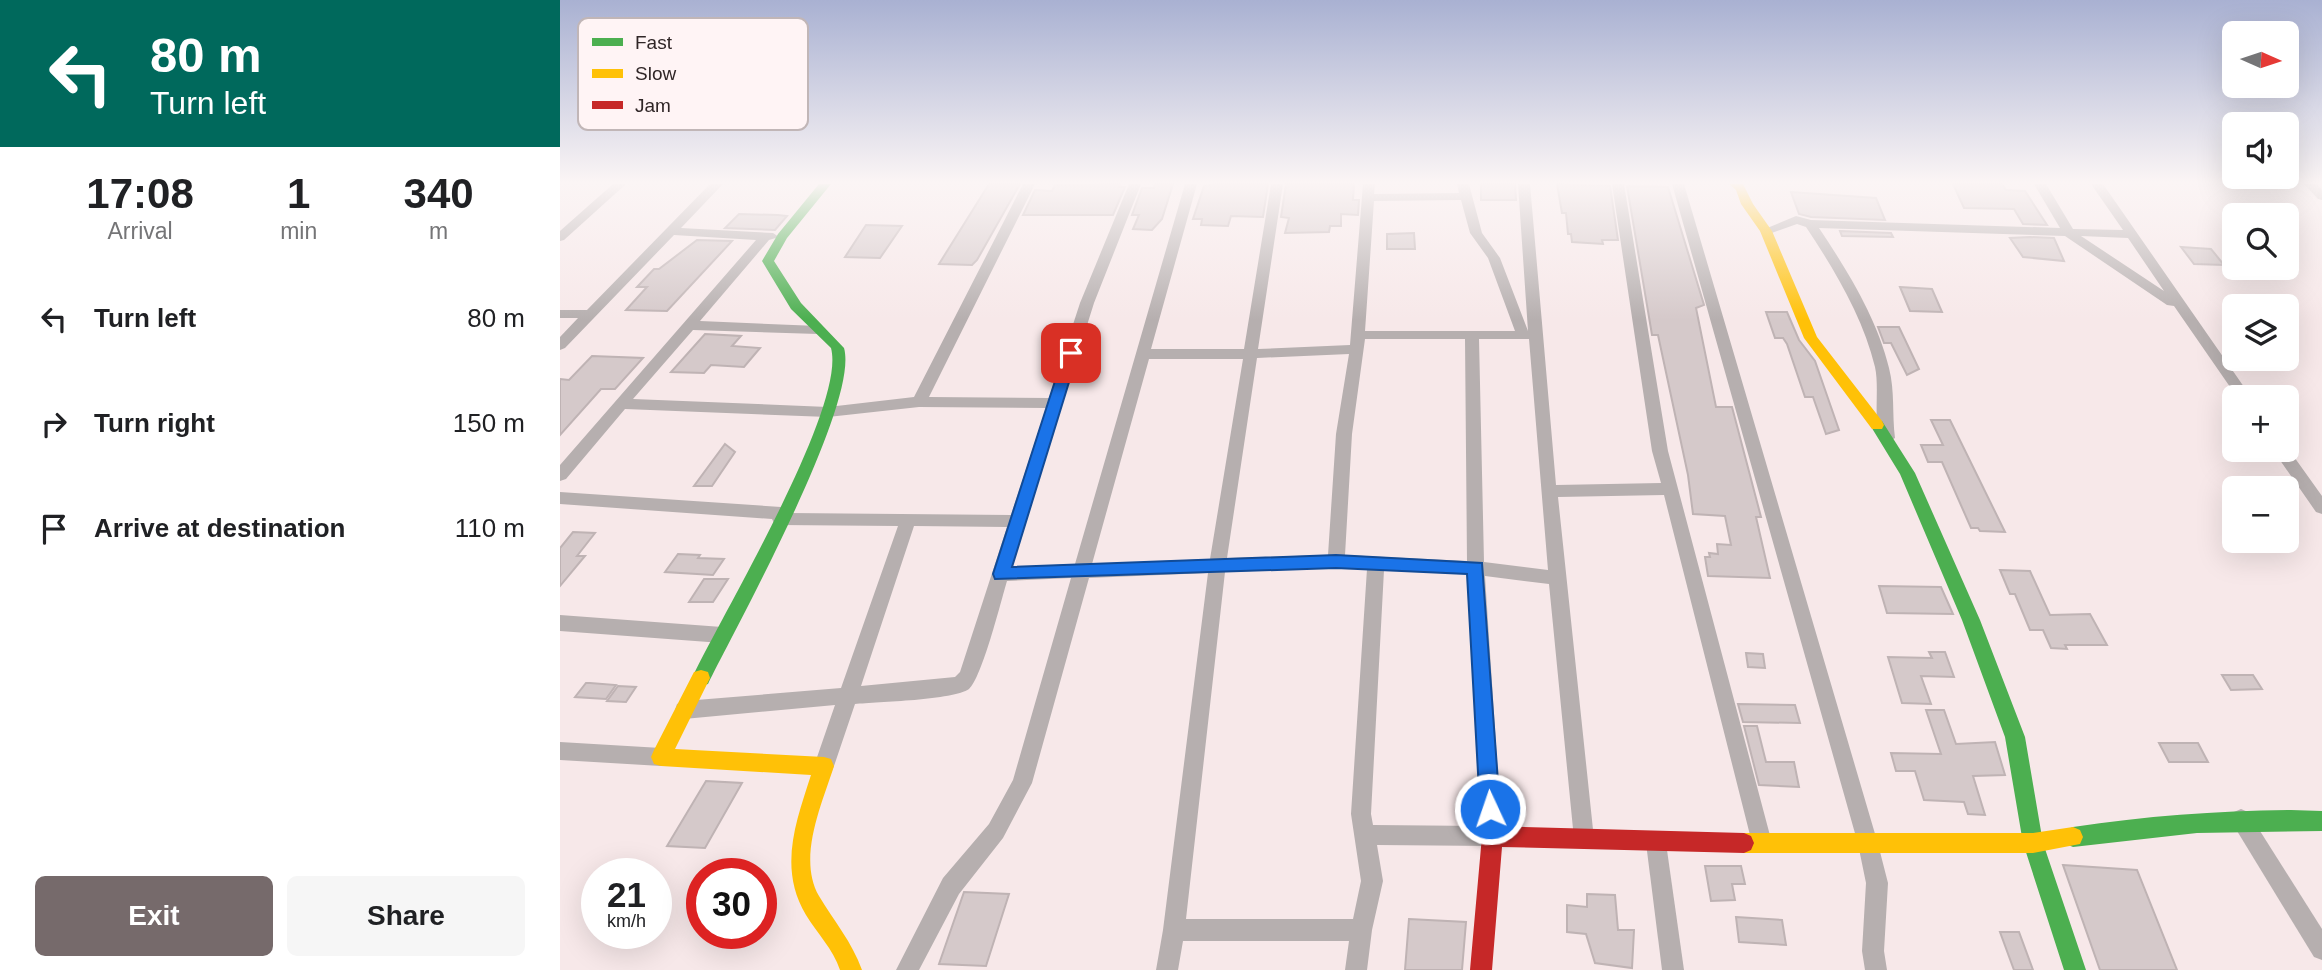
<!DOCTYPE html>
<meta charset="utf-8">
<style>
:root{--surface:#fff;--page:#f6f6f6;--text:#202124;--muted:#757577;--accent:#766a6b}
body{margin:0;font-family:Helvetica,sans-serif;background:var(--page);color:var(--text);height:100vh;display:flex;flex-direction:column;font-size:26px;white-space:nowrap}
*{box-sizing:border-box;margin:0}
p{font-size:23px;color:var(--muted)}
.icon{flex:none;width:38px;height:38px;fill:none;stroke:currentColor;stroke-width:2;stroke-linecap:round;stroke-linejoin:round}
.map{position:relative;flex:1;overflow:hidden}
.sheet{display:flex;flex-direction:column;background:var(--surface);width:560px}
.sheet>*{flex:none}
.hud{background:#00695c;color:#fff;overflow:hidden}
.needle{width:46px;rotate:93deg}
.tools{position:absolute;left:1662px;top:21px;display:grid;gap:14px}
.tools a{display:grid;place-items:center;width:77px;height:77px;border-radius:10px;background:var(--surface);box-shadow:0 7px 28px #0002;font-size:35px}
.speed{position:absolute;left:21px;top:858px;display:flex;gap:14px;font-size:35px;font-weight:700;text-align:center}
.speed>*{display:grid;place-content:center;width:91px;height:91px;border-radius:50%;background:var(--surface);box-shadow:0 7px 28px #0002;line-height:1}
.speed small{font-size:18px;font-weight:400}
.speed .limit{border:10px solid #d22;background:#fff;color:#111}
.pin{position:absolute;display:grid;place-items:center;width:60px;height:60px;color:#fff;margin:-30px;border-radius:14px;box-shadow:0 4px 10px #0006}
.me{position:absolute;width:77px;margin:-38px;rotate:357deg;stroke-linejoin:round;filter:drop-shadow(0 0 5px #0008)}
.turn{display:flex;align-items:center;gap:24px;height:147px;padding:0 35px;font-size:32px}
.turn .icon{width:91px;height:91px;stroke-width:2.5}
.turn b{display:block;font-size:49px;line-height:60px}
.eta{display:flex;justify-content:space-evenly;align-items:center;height:119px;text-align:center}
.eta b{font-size:42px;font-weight:800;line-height:49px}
.cta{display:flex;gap:14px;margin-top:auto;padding:14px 35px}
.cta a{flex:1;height:80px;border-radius:10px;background:var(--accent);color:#fff;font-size:28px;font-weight:800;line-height:80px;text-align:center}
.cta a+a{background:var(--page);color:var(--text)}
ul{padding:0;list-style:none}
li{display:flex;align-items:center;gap:21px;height:105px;padding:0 35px}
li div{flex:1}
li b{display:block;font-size:26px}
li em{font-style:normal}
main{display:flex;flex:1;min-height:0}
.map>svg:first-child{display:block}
</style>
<main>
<section class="sheet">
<div class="hud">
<div class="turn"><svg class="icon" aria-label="left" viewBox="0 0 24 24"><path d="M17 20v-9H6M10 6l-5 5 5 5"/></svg><div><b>80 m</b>Turn left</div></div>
</div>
<div class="eta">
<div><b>17:08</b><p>Arrival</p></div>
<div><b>1</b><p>min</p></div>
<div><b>340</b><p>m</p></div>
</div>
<ul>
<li><svg class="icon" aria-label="left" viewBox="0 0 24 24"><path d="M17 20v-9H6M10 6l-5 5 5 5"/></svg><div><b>Turn left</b></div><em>80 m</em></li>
<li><svg class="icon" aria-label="right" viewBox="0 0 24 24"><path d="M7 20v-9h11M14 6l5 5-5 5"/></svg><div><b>Turn right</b></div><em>150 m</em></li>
<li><svg class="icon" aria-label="arrive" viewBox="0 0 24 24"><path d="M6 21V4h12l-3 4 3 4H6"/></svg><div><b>Arrive at destination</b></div><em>110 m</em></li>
</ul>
<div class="cta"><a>Exit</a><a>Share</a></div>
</section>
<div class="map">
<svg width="1762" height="970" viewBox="0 0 1762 970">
<rect width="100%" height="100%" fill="#f7e8e9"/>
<g fill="#d5c9ca" stroke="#bfb3b4" stroke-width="2">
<path d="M429,184h31l-43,76 -5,5 -33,-1z"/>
<path d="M560,184l-1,3h6l-12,28h-90l12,-25 17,1 3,-6z"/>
<path d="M595,184h18l-11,35 -10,11 -19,-1 6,-14h-7l10,-27h12z"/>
<path d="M655,184h53l-5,33 -32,-1 -3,10 -27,-1 1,-6h-9l11,-33z"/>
<path d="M726,184h68l-1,16h6l-1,15 -17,-1v12h-11l-1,6 -44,1 4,-15 -8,-1z"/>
<path d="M921,184h34l1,16h-35z"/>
<path d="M997,184l53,2 8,54h-16l1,4 -31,-2 -1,-8h-3l-2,-21h-4z"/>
<path d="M1393,184h49l4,6 19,1 22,34 -24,-1 -9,-15 -50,-1z"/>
<path d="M1067,186l41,1 36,118 -8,3 20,99h16l29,110h-5l14,61 -62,-2 -3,-19h5l-1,-4 9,1 -1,-10 14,1 -6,-29 -32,-2 -5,-39 -30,-140h-6z"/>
<path d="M1231,192l85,6 9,22 -74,-3 -12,-3z"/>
<path d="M179,214l39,1 9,1 -12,14 -50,-2z"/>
<path d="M306,225l36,1 -22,32 -35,-1z"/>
<path d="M1280,231l51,2 2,4 -51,-1z"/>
<path d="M854,233l1,16h-28v-15z"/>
<path d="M1470,237l24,1 10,23 -41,-4 -13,-19z"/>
<path d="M137,240l35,1 -65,70 -41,-1 21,-23h-10l17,-18h5z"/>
<path d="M1621,247l30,2 13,16 -30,-1z"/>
<path d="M1340,287l32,2 10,23 -32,-1z"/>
<path d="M1206,312h21l12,28 16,21 24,69 -13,4 -13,-37h-8l-18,-53 -4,-6h-8z"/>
<path d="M1318,327h21l20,42 -12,6 -16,-32h-7z"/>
<path d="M145,334l36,2 -9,10 28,2 -16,19 -33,-2 -7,8 -33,-1z"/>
<path d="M32,356l51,2 -28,31h-14l-41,46v-56l9,1z"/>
<path d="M1371,420h19l55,112 -25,-1 -2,-3h-7l-29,-66h-14l-7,-17h22z"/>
<path d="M165,444l10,8 -23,34h-18z"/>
<path d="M13,532l22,1 -18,23h8l-25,30v-38z"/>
<path d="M118,554l22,1 -2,3 26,1 -11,16 -48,-3z"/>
<path d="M1440,570l30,1 20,44 40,-1 17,31h-42l2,4 -16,-1 -8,-18h-13l-15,-36h-5z"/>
<path d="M144,579h24l-15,23h-24z"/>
<path d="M1319,586l62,1 12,27 -66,-1z"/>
<path d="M1369,652h16l9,25 -33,-1 10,28 -29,-1 -14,-46 44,1z"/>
<path d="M1186,653l17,1 2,14 -17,-1z"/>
<path d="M1662,675h31l9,14 -31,1z"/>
<path d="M26,683h4l26,2 -10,14 -31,-2z"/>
<path d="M58,686l18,1 -10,15 -19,-1z"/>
<path d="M1178,704l57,1 5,18 -57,-1z"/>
<path d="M1366,710h18l12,34 39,-2 10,33 -32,1 12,39 -17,-1 -4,-12 -40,-2 -9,-29h-19l-5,-18 50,1z"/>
<path d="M1184,726h13l9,36h28l5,25 -40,-2z"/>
<path d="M1599,743h39l10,19h-39z"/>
<path d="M146,781l36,2 -37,65 -38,-2z"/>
<path d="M1503,865l74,5 40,100h-77z"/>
<path d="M1145,866h36l4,18h-13l3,16 -24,1z"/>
<path d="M404,892l45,2 -23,72 -47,-2z"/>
<path d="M1027,894l28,1 3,35h16l-2,38 -37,-5 -9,-29 -19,-2v-27l20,2z"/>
<path d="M1176,917l46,3 4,25 -47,-3z"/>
<path d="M849,919l57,3 -4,48h-57z"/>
<path d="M1440,932h19l14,38h-19z"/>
</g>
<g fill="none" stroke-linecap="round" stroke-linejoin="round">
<g fill="#b6afaf" fill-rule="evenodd">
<path d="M53,184h13l-62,56 -4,1v-10z"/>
<path d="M150,184h13l-42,44 92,5 6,4 -10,3 -69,81 118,5 7,4 -7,4 -125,-4 -60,69 195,8 86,-10 109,-213h12l-106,213 120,1 31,-95 49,-119h12l-47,119 -83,264 64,-3 110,-380h12l-46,165h93l27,-165h12l-25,165 92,-4 13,-161h12l-1,10 85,-1 -2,-9h12l13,49 18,25 28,73 -10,-147h12l26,301 105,-2 -9,-32 -40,-267h12l44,267 104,392 -3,7 -7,3 -7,-3 -3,-7 -88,-348 -106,2 36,342 -3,7 -7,3 -7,-3 -3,-7 -25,-255 -64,-8 17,260 -3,7 -7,3 -115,-1 6,36 -11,49 -5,40h-22l4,-29h-166l-5,29h-22l7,-40 45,-357 -119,5 -57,205 -29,55 -44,56 -40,76h-23l47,-92 46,-54 24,-44 58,-202 -64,3c-6,20 -25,97 -38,108 -15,11 -92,13 -114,15l-21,62 -3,7 -7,2 -7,-2 -3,-7 21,-61 -151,14 -7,-3 -2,-6 2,-6 7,-3 157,-13 57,-162 -118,-1 -6,-2 -2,-4 -212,-15v-12l221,15 6,2 2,4 222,2 35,-107 -127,-1 -91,10 -203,-8 -59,70 -6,2v-16l196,-225 -82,-5 -109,113 -5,2v-13l18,-19h-18v-8h27zM901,200l9,33 18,25 27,73h-150l9,-130zM805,339h100l2,222 -122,-6 7,-121zM919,339h50l19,231 -64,-8zM789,354l-13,80 -8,121 -101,3 30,-200zM589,359h94l-33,200 -118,5zM354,526l93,1 -47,145 -5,5 -94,9zM776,568l31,1 -16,245 10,67 -8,38h-167l39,-347zM824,570l84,4 13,252 -108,-1 -2,-11z"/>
<path d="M1112,184h12l194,660 10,39 -4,68 3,19h-22l-3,-19 4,-68 -8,-39z"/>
<path d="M1474,184h12l27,45 50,1 -32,-46h12l148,213h-14l-63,-91 -7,-1 -102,-69 -246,-8c28,42 58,90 70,140 6,23 3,47 6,70l-8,5 -5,-1c-10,-21 -2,-52 -7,-75 -12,-50 -41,-98 -69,-140l-9,-3 -31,11 -6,-4 36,-15 15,4 249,8zM1521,236l47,2 36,53z"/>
<path d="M1744,184h13l5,6v10l-4,-1z"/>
<path d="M1727,447l35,49v18l-6,-2 -43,-62h14z"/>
<path d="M0,615l162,12 6,3 3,5 -3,5 -6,3 -162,-12z"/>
<path d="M0,742l101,6 7,2 3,7 -3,7 -7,2 -101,-6z"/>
<path d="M1681,809l7,3 74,117v31l-8,-3 -80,-131 -3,-7 3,-7z"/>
<path d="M1096,833l7,3 3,7 18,127h-22l-16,-127 3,-7z"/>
</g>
<g fill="#4caf50" fill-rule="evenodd">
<path d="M259,184h12l-44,54 -13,23 27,42 43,45c16,55 -107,277 -136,336l-7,2 -7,-2 -2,-6c29,-62 155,-271 139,-330l-40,-39 -29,-48 16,-27z"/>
<path d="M1317,420l5,1 33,52 65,147 45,117 18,106 43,127h-22l-41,-127 -18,-106 -43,-117 -62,-146 -30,-49z"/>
<path d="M1731,810l31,1v20l-125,2 -124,14 -7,-3 -3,-7 3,-7 7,-3c72,-11 145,-16 218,-17z"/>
</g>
<g fill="#ffc107" fill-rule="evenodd">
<path d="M1169,184h14l10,20 19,27 45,106 65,84 2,4 -2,4h-10l-68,-91 -44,-107 -19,-27 -5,-14z"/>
<path d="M141,670l7,2 2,6 -35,71 149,8 7,2 3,7c-12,38 -37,92 -15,130 15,25 33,46 43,74h-22c-7,-21 -23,-37 -34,-55 -28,-47 -10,-93 5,-140l-150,-9 -7,-2 -3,-7 3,-7 40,-78z"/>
<path d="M1513,827l7,3 3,7 -3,7 -47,9h-289l-7,-3 -3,-7 3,-7 7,-3h289z"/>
</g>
<path fill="#c62828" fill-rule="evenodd" d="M932,826l252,7 7,3 3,7 -3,7 -7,3 -242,-6 -10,123h-22l12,-134 3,-7z"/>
</g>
<linearGradient id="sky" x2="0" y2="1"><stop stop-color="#a9b1d2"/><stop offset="0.57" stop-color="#fbf5f5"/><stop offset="1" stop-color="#fbf5f5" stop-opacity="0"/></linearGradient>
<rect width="1762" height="320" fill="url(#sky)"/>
<path fill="#1a73e8" stroke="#114b97" stroke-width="2" d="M511,348l7,5 -66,214 324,-12 146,8 18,246 -3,7 -7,3 -7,-3 -3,-7 -13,-235 -131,-6 -341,11 -2,-5 71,-221z"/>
<rect x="18" y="18" width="230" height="112" rx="10" fill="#fff4f5" stroke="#c1b6b7" stroke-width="2"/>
<rect x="32" y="38" width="31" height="8" fill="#4caf50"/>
<rect x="32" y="69" width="31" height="9" fill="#ffc107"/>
<rect x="32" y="101" width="31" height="8" fill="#c62828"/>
<g font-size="19" fill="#302627">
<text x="75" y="49">Fast</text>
<text x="75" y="80">Slow</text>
<text x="75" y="112">Jam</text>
</g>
</svg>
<div class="tools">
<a><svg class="needle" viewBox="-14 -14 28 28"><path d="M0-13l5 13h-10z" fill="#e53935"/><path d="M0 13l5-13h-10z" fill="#757577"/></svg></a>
<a><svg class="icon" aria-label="sound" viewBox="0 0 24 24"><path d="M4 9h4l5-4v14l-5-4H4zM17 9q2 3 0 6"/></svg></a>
<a><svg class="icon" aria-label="search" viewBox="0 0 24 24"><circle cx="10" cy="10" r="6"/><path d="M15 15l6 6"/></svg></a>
<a><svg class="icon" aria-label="layers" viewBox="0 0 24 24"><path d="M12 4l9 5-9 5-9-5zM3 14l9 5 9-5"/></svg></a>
<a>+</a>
<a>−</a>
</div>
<div class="speed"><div>21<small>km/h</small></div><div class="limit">30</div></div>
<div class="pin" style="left:511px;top:353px;background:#d93025"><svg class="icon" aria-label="arrive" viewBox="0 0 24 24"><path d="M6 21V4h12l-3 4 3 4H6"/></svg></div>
<svg class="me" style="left:930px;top:809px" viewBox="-20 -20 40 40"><circle r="17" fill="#1a73e8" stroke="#fff" stroke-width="3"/><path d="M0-11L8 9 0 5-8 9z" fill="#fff"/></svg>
</div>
</main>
